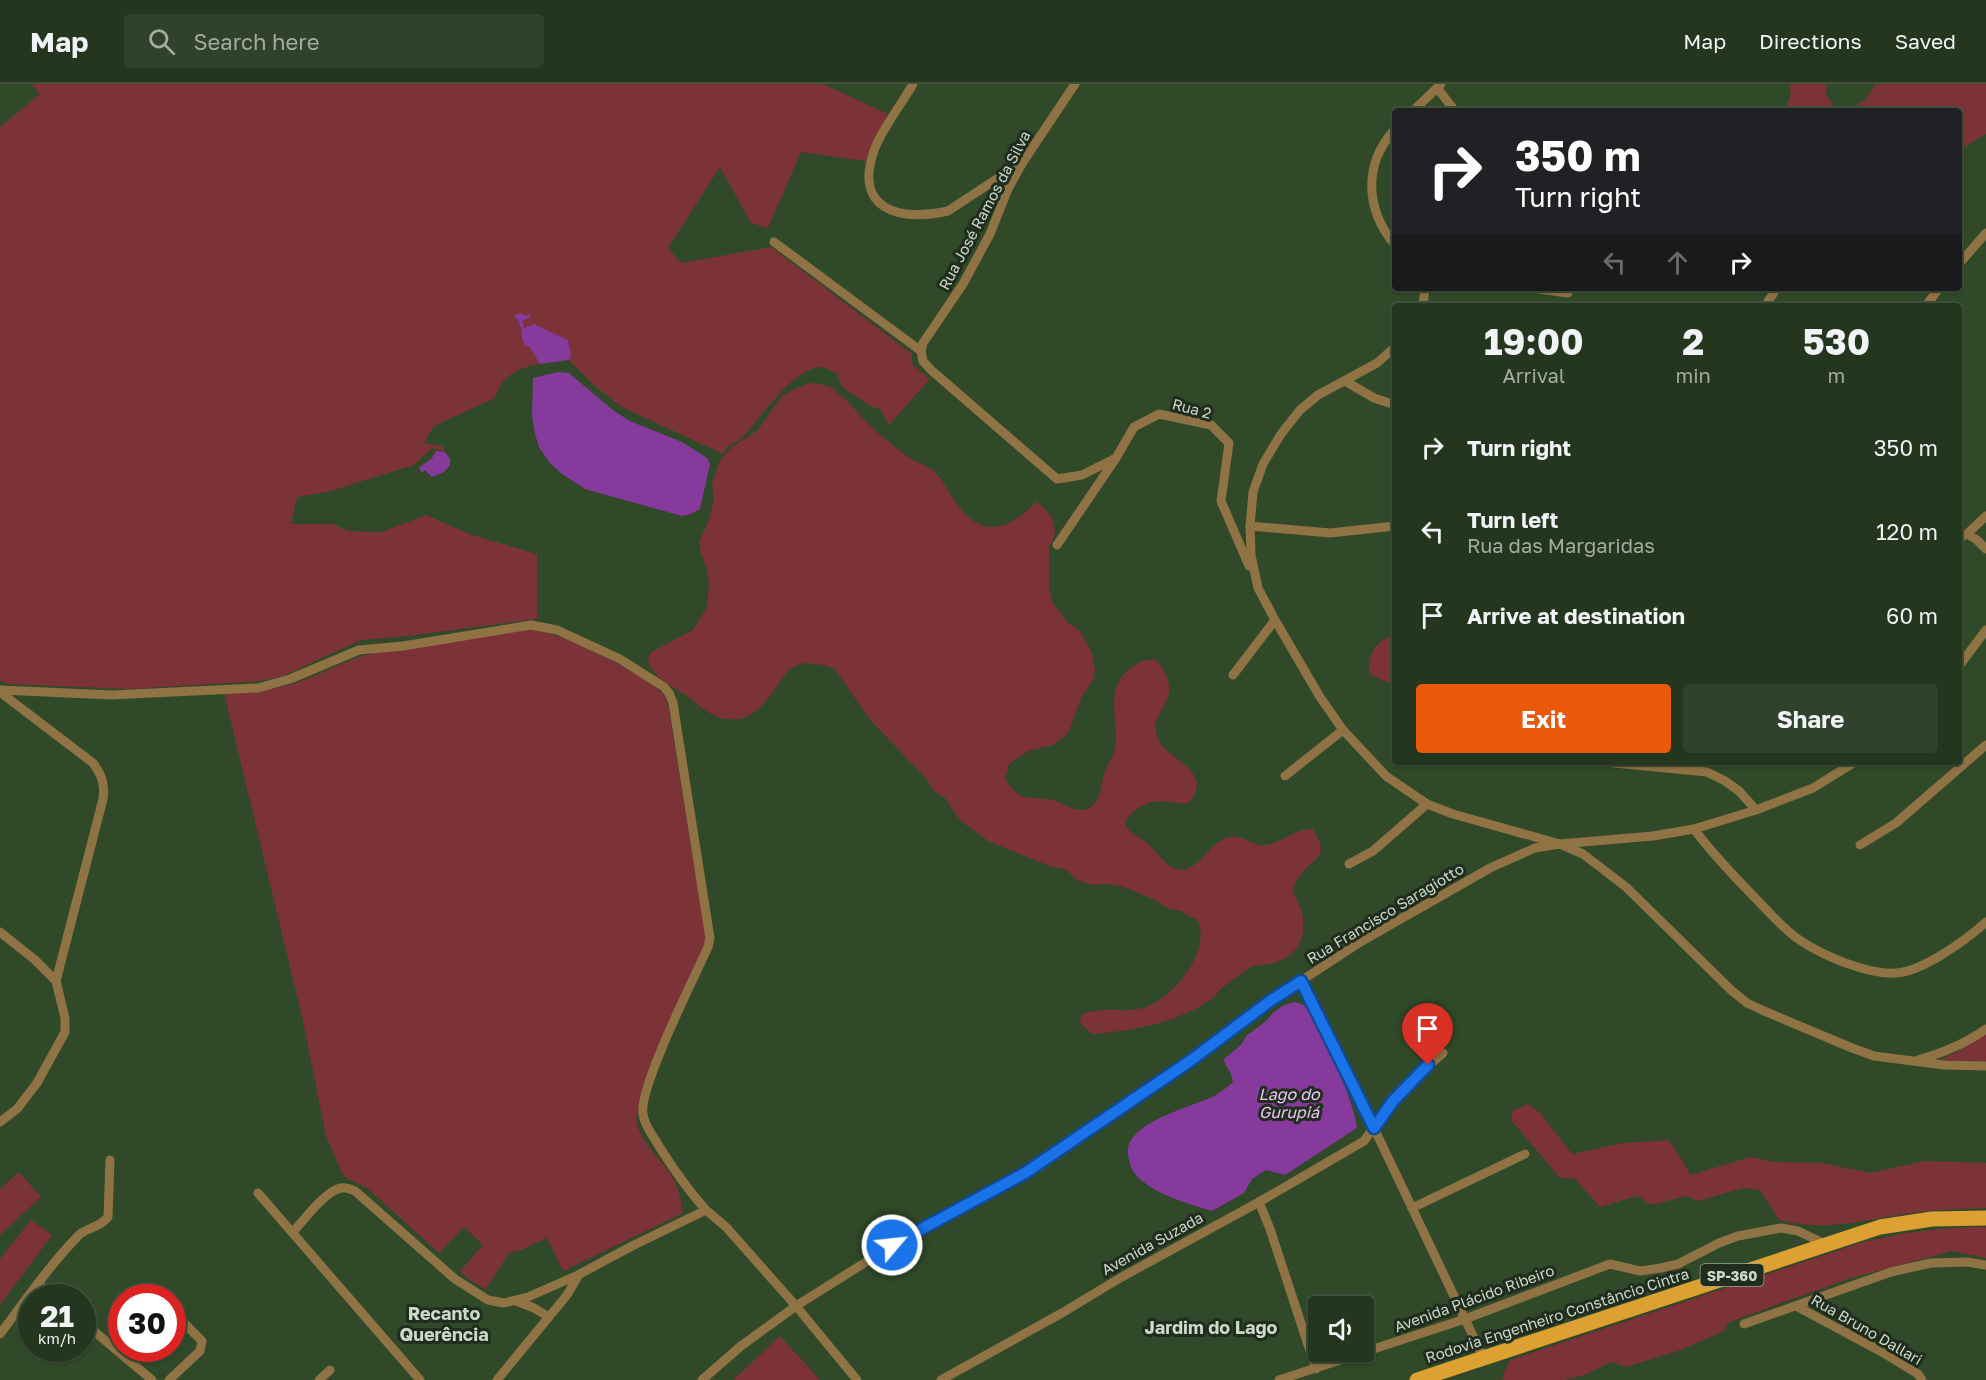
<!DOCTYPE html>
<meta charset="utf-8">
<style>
:root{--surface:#24371e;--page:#30422b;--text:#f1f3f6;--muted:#a3aca4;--line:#41513c;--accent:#ea580c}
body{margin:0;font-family:"Golos Text",sans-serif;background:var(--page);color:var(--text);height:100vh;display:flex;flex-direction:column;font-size:22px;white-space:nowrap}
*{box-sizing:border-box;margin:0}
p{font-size:20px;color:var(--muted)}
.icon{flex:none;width:33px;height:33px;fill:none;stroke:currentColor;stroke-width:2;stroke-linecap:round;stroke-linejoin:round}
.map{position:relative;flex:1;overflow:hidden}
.side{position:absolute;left:1392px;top:219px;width:570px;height:462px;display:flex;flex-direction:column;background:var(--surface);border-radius:6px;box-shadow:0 2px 4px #0004,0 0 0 2px var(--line)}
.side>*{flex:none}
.hud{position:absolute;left:1392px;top:24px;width:570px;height:183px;border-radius:6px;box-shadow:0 2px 4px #0004,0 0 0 2px var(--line);background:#202124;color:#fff;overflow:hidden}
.fabs{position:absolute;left:1308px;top:1212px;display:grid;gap:12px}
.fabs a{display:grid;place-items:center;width:66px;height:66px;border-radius:6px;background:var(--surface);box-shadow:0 2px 4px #0004,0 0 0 2px var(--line);font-size:30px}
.speed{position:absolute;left:18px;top:1200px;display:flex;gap:12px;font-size:30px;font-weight:700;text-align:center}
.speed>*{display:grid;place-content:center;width:78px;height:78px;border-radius:50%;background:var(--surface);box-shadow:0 2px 4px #0004,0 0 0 2px var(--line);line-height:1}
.speed small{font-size:15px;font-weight:400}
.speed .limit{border:9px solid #d22;background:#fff;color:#111}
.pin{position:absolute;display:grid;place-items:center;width:51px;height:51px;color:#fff;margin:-62px -26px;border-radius:50% 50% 50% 0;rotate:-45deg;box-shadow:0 0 6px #0007}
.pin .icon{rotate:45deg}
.me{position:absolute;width:66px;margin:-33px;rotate:62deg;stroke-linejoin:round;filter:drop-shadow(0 0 4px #0008)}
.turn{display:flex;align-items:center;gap:21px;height:126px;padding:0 24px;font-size:27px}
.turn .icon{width:78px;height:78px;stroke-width:2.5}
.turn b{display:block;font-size:42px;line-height:51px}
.lanes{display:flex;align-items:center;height:57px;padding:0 24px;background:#0003;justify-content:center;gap:30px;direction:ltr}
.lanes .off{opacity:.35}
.eta{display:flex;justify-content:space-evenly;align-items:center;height:102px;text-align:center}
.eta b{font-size:36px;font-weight:700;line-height:42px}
.button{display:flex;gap:12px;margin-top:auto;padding:12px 24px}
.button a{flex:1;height:69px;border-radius:6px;background:var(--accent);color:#fff;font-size:24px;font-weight:700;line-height:69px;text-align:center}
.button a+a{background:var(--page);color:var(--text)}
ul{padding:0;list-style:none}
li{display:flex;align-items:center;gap:18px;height:84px;padding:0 24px}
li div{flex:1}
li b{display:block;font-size:22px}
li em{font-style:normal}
header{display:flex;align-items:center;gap:36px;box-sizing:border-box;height:84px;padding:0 30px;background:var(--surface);border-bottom:2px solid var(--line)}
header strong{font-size:28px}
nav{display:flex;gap:33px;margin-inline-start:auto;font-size:21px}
.search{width:420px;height:54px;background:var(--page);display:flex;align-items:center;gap:15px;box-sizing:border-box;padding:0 21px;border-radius:6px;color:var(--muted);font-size:22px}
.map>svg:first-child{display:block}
</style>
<header>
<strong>Map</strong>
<div class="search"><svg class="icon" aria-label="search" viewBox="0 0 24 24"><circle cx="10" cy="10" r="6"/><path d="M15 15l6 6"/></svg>Search here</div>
<nav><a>Map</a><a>Directions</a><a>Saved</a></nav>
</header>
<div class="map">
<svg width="1986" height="1296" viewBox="0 0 1986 1296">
<rect width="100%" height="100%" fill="#304928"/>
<g fill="#7b3338">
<path d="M31,0h792l65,30 -23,47 -64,-9 -33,76 -17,-5 -31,-56 -52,81 13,15 90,-16 141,107v10l18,15 -41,46 -9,-16 -8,-2 -30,-20 -5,-13c-5,-3 -12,-7 -17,-7 -26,1 -60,51 -76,69 -9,10 -14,4 -21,18l-101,-47 -25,-19 -28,-28 2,-4 -47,-28 -3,-7 9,-3 -16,-2c10,14 5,17 11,29l4,1 11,18c-21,3 -39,12 -45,34l-61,28 -10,17 18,3 3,6 -13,-4 -18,17 -87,27 -30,5 -6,27h41l17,7 33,1 44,-17 46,20 65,19v65l-130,17 -46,4 -80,37 -22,4 -129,8 -122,-5 -8,-3v-554l40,-33z"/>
<path d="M1789,0h38l-1,11 11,16h-52l6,-18z"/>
<path d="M1876,0h110v50l-27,16v-39h-111l17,-11z"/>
<path d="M810,299c8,1 15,1 22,5 21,16 34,37 56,53 7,6 14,12 22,17 8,5 20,8 27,16 9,10 14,24 23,34 25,32 53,19 76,-6 15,8 26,30 13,44v41l3,15 15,20 13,9 12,22 3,18 -2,9 -12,18 -12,33 -5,6 -12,8 -24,6 -19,13 -4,15c16,25 22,16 47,21 10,3 25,13 35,9 15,-5 14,-28 19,-40 3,-7 8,-13 9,-21 4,-29 -12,-61 17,-81 8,-6 16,-9 26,-6 19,30 11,34 -3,62 1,6 1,12 4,18 9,17 43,27 37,49 -1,5 -3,9 -7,12 -6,3 -12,1 -18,0 -21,-3 -32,3 -45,17v8c6,7 15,11 22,17 17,16 27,39 52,16 9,-9 16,-20 29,-23 13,-3 24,10 36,8 18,-2 30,-17 48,-16 24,37 -15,28 -20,64 17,25 15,61 -19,70 -10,3 -17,0 -26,6 -9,6 -18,13 -26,19 -5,4 -7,10 -13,13 -35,22 -76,30 -117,33l-12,-11 1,-8c22,-10 45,0 67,-9 28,-10 66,-60 48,-88l-9,-2 -5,-5 -15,-3 -12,-8 -31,-13 -15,-3 -16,1 -16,-5 -10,-10 -15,-3 -62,-25 -24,-17 -10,-10 -10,-16 -12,-8 -9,-14 -54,-56 -36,-52 -11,-4 -20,-2 -15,6c-20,28 -39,66 -79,44 -10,-5 -17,-13 -26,-19 -15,-10 -31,-16 -36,-34l2,-7 43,-23 14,-23 2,-23 -2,-15 -6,-15 -2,-12 10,-22 5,-21 -2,-16 8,-23 11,-12 27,-18 23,-33 11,-7z"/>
<path d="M530,545c32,4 109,42 132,64 3,3 4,8 6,12l26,161 13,68 -2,11c-13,29 -74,155 -68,179 6,22 28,38 38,58 5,10 6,21 8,31l-120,58 -16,-33 -26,12 -12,3 -23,36 -15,-8 -11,-10 23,-26 -19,-18 -25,26 -72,-65 -23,-11 -18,-41 -23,-115 -79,-328c31,-1 59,-4 88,-16 21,-9 40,-19 62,-24z"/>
<path d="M1395,551v49h-2l-16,-6 -8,-5c-2,-18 8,-34 26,-38z"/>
<path d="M1986,949v28l-47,-1 20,-9z"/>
<path d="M1528,1020l12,9 32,41 51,-11 46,-3 22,35 59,-18 24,5 48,1 48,10 54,-12 62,2v45c-29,1 -59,2 -88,7 -39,7 -80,16 -119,5l-19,-30 -17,-2 -45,13 -12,-5 -34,9 -15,-9 -37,11 -26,-29h-14l-48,-57v-10z"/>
<path d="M19,1088l22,25 -41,38v-46z"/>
<path d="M31,1136l21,15 -52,70v-46z"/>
<path d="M1986,1143v31l-34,-7 -104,28 -119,43 -5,9 -46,20 -52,16 -15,-5 -27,13 -19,5h-61l-2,-3 8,-17 350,-117c42,-11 83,-16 126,-16z"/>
<path d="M780,1252l40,44h-87z"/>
</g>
<g fill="#863a9b">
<path d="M520,229l6,3 3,-2 2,3 -9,4 2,7 10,-4 34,16 3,16 -2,4 -29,4 -11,-18h-4c-6,-13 0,-17 -11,-30z"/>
<path d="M558,288l11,1 45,38 16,10 52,21 25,16 3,6 -10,45 -9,5 -9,2 -97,-27 -23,-15 -13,-12 -10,-15 -4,-13 -3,-18 1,-38z"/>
<path d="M436,367l9,1 5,7v6l-6,7 -12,5 -7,-7 -3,3 -3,-5 13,-10z"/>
<path d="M1294,918c3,1 7,1 9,3 15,10 54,104 54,123l-72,47 -19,-5 -14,9 -8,14 -32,18c-23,-7 -75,-21 -82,-47 -2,-8 -4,-15 0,-22 11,-22 59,-35 80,-44 9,-4 16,-10 23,-16l-2,-8 -8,-14 19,-16 4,-8 19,-14 8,-9 9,-7z"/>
</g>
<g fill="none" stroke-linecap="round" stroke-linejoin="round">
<g stroke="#907344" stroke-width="9">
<path d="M913,0c-12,21 -29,42 -38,64 -23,61 23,74 73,63l73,-48"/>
<path d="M1438,5l17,22"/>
<path d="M1413,27l28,-27"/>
<path d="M1395,45c-32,35 -30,80 0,116"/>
<path d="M774,158l147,109 2,10 8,9 126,109 25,-4 34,-17"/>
<path d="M1959,180l27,-31"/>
<path d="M1532,204l36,5"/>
<path d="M1423,222l2,-18"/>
<path d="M1765,222l12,-18"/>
<path d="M1926,222l13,-18"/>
<path d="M1395,263l-18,16 -59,32 -18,15 -19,24 -18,30 -10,28 -3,34 1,29 7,33 17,32 45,77 23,33 43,46 41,28 26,10 107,30 23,10 43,33 105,103 16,13 17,8 88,37 22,8 70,9 42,1"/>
<path d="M921,267l2,-8 40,-59 27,-50 18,-45 15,-27 52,-78"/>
<path d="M1345,297l29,17 21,7"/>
<path d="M1250,442l80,7 65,-7"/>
<path d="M1967,450l10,6 9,9"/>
<path d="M1959,454l8,-4 19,-18"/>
<path d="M1057,461l59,-87 18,-31 25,-13 52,11 18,18 -8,58 28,65"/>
<path d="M1959,582l27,-36"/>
<path d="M1233,591l42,-55"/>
<path d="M0,606l112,5 146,-7 32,-9 69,-29 44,-4 128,-21 26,5 63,29 44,28 5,6 4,10 37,235 -2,9c-13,29 -70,142 -65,167 1,11 9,20 14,29 15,24 30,46 49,67"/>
<path d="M0,608l93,71c9,12 12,22 10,36l-47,182"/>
<path d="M1604,678l103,10 18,9 14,10 17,19"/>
<path d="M1285,692l58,-46"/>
<path d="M1694,745c19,26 42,49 64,72 14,14 27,30 43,40 23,15 67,34 95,32 26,-1 70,-33 90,-51"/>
<path d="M1860,761l36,-22 90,-78"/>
<path d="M1349,780l24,-13 54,-47"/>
<path d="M0,848l34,27 22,22 9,37v14l-28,51 -20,26 -17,13"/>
<path d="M1301,897l73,147 110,231"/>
<path d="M1918,976c25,-7 47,-16 68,-31"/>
<path d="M258,1109l162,187"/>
<path d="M1259,1118l11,27 46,140"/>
<path d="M1412,1124l113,-54"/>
<path d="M293,1148c11,-12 32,-41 48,-44 5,-1 9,1 14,3l100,88 33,21 16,3 24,-6 50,-22 54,-29 74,-36 20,17 70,79 61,74"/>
<path d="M38,1199l17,15"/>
<path d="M516,1217l18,7 15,9"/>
<path d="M1796,1222l84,45 38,23 4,6"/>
<path d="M82,1237l70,59"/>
<path d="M1744,1240l147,-52 40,-9 36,-1 19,3"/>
<path d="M0,1250c25,-33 49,-68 78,-98 7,-8 20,-7 30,-19l2,-57"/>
<path d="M169,1296l31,-29 2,-10 -30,-30"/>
<path d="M319,1296l11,-10"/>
<path d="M497,1296l70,-85 11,-19"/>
<path d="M702,1296l39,-34 55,-40 97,-61 132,-72 165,-112 80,-60 92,-60 130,-74 43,-19 25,-4 93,-8 41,-7 62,-19 57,-22 42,-26"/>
<path d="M941,1296l121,-67 58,-35 139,-76 105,-61 29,-40 19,-21 31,-27"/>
<path d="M1279,1296l186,-61 145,-55 30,7 21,-3 17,-4 41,-21 19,-7 43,-8 17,3 27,13"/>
</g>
<path stroke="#dca132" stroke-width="15" d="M1417,1296l463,-153 52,-8 54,-1"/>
</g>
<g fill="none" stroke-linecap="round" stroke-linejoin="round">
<g stroke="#114b97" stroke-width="15">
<path id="route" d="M892,1161l133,-72 165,-112 80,-60 31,-20 73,147 19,-27 35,-36"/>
</g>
<use href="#route" stroke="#1a73e8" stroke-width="10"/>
</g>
<g text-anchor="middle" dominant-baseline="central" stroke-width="6" stroke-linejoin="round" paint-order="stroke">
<rect fill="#202c1d" stroke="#98a694" stroke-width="1.5" x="1700.5" y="1180" width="63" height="22" rx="4.5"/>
<g font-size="14" font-weight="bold" fill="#cbdac7">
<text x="1732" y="1191">SP-360</text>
</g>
<g font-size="15" fill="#cbdac7" stroke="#202c1d">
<text transform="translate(984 126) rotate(-62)">Rua José Ramos da Silva</text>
<text transform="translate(1192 324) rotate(15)">Rua 2</text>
<text transform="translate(1385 829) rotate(-31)">Rua Francisco Saragiotto</text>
<text transform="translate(1152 1159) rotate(-29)">Avenida Suzada</text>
<text transform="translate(1474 1214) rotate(-20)">Avenida Plácido Ribeiro</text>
<text transform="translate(1557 1231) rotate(-18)">Rodovia Engenheiro Constâncio Cintra</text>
<text transform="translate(1867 1245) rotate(30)">Rua Bruno Dallari</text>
</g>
<g font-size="16" font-style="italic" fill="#eac4f5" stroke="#202c1d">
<text x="1289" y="1010">Lago do<tspan x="1289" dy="18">Gurupiá</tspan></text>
</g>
<g font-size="18" font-weight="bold" fill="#cbdac7" stroke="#202c1d">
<text x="444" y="1229">Recanto<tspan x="444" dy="21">Querência</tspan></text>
<text x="1211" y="1243">Jardim do Lago</text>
</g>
</g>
</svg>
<div class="fabs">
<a><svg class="icon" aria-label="sound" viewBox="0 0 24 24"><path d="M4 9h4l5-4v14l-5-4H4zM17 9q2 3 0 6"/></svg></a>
</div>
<div class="speed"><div>21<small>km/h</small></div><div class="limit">30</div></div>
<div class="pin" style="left:1428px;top:981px;background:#d93025"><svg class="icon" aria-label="arrive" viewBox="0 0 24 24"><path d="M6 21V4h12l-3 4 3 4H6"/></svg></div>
<svg class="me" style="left:892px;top:1161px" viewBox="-20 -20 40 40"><circle r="17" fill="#1a73e8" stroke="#fff" stroke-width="3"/><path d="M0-11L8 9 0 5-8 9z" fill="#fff"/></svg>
<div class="hud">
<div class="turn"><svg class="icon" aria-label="right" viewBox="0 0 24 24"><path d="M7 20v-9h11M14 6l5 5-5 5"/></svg><div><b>350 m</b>Turn right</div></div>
<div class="lanes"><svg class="icon off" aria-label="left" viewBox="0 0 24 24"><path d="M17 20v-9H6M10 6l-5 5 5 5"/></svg><svg class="icon off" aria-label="ahead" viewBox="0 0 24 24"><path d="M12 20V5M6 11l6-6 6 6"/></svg><svg class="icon" aria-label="right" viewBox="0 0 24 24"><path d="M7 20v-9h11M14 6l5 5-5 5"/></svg></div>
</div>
<section class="side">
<div class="eta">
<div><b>19:00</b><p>Arrival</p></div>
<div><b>2</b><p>min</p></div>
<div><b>530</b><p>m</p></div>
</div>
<ul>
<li><svg class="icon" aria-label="right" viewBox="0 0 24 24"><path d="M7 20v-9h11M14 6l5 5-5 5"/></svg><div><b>Turn right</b></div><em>350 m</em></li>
<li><svg class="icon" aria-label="left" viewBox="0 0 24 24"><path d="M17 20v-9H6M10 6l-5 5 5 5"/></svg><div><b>Turn left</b><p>Rua das Margaridas</p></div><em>120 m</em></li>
<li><svg class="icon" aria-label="arrive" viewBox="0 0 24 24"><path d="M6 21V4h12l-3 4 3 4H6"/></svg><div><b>Arrive at destination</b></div><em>60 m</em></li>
</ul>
<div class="button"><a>Exit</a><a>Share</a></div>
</section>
</div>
